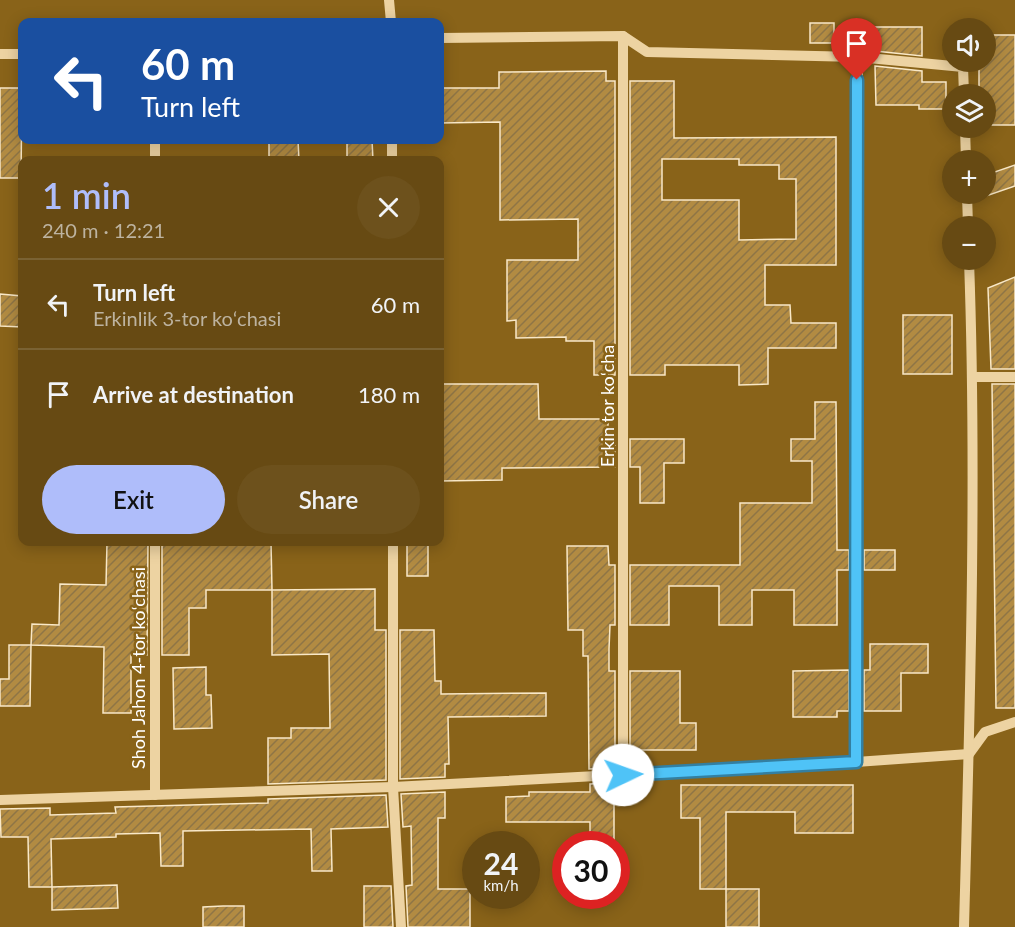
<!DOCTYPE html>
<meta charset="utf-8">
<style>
:root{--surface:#674a13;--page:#6d511c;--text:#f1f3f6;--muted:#bdb3a0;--line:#7a6233;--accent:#afbdfa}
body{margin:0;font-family:Lato,sans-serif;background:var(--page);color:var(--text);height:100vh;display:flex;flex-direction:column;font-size:22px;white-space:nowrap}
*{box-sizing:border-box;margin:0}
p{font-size:20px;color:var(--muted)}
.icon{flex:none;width:33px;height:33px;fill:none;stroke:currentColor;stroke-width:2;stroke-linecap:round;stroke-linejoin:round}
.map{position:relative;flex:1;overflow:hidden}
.sheet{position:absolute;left:18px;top:156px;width:426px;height:390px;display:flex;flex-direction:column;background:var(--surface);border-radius:12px;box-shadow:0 3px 15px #0003}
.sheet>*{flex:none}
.hud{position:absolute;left:18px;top:18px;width:426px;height:126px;border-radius:12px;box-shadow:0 3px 15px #0003;background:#1a4fa0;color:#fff;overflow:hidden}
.buttons{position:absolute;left:942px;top:18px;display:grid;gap:12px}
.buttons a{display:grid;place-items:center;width:54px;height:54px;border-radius:50%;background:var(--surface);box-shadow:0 3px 15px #0003;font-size:30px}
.speed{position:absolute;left:462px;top:831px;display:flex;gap:12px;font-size:30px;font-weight:700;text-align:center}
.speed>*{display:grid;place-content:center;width:78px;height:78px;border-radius:50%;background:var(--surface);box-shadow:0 3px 15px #0003;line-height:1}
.speed small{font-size:15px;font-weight:400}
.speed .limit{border:9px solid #d22;background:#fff;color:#111}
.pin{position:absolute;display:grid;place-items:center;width:51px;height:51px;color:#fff;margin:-62px -26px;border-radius:50% 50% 50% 0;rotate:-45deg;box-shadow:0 0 6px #0007}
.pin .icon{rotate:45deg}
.me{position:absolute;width:66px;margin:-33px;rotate:87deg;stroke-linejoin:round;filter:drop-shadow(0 0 4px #0008)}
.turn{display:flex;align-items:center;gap:21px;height:126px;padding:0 24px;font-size:27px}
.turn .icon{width:78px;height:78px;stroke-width:2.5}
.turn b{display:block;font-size:42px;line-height:51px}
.round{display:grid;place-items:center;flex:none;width:63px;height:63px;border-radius:32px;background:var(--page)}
.summary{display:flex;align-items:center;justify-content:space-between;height:102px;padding:0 24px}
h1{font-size:36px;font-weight:600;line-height:45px;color:var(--accent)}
.cta{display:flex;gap:12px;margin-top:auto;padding:12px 24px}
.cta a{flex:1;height:69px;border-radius:36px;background:var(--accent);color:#111;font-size:24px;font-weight:600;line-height:69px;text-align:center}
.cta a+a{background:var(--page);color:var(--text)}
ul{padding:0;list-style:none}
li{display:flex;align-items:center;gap:18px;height:90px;padding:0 24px;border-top:2px solid var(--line)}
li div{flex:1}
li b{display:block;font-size:22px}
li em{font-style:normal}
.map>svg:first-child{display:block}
</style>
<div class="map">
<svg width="1015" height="927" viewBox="0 0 1015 927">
<defs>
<pattern id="building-hatch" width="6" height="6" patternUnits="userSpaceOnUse" patternTransform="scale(1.5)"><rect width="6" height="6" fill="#b28b42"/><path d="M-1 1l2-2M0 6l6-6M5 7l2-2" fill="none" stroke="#8e7546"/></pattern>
</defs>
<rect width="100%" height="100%" fill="#896319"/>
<g fill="url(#building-hatch)" stroke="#f9e8c7" stroke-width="1.5" fill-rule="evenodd">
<rect x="810" y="23" width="24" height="20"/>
<path d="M874,27h48v29l-47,-5z"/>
<path d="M986,35h29v90h-29v-31h-7v-32h7z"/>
<path d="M875,66l47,5v11h24v27h-27v-4h-43z"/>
<path d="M606,71v10h9v294h-21v-34h-28v-4l-50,1v-18l-9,1v-61h71v-41l-78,1v-98l-60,1v-35h59v-16z"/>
<path d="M630,81h44v57l162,-1v128h-71v40h25l1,18h45v25h-68v36l-29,1v-20h-74v10h-35zM662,159h77v6h40v14h17v60l-57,1v-40h-77z"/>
<path d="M0,88h22l-1,90h-21z"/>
<path d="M269,140h29l1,20h-30z"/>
<path d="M347,140h25l1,20h-26z"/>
<path d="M1015,165v21l-29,10v-21z"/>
<path d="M1015,277v92h-24l-3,-81z"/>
<path d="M0,294l22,2v31l-22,-1z"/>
<rect x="903" y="315" width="49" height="59"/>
<path d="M440,384h98l1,35h69v20h7v28l-113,1v12l-62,1z"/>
<path d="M992,384h23v324h-19z"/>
<path d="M815,402h21l1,148h12v20h-12v55h-43v-35h-42v35h-33v-39h-50v39h-39v-60h110v-62h72v-42h-21v-22h24z"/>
<path d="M630,439h54v24h-20v40h-24v-36h-10z"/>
<path d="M107,542h41l-1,113h-16v58h-28l1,-66 -73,-2 1,-21 27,1 1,-41 46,1z"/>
<path d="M162,542h109l1,48h-66v18h-17v47h-27z"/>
<rect x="407" y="542" width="21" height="34"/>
<path d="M567,546h41l1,19h6v60h-5l-1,24v22h6v79h-5v18l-21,1 -1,-113h-5v-26h-15z"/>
<rect x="864" y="550" width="31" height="20"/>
<path d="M375,589v41h11v150l-118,4v-46h23v-10h39l-1,-74 -57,1v-65z"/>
<path d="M400,630h34l1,51h6v13l105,-1v23l-98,1 1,47h-4v13l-45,2z"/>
<path d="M870,644h58v29h-27v38h-37v-41h6z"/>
<path d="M9,645h22l-1,61h-30v-27h9z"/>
<path d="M206,667v28h5l1,33 -38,1 -1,-61z"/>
<path d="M849,670v41h-12v6h-44v-46z"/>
<path d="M630,671h50v52h16v27h-66z"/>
<path d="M610,783v9h4v52h-24v-22h-84v-25l23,-1v-4h61v-8z"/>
<path d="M681,785h172v48h-58v-21h-69v77h-26v-71h-19z"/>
<path d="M445,792v26h-7v71h32v38h-62l-2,-41 6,-1 -1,-59 -8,1 -2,-33z"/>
<path d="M386,795l2,32 -57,2 1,42h-20l-1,-42 -128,2v35h-22l-1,-33 -44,1v3l-65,2 1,48h-23l-1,-50h-27l-1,-28 50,-1v7l66,-2 -1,-6 153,-4v-4z"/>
<path d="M117,885l1,23 -66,2v-23z"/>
<path d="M364,886h27l2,41h-29z"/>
<rect x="726" y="889" width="33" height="38"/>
<path d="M223,906h21v21h-41v-20z"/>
</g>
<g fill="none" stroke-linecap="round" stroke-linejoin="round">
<g stroke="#edd3a2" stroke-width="10">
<path d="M389,0l2,22"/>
<path d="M623,36v739"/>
<path d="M440,38l183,-2 24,16 211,5 105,10 1,27"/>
<path d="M0,54h22"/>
<path d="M965,128l1,32"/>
<path d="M155,140v20"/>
<path d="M392,140v20"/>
<path d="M967,194l1,32"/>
<path d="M973,377h42"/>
<path d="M155,542v253"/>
<path d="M393,542v245l8,140"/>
<path d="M856,762l2,-705"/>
<path d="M0,800l393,-13 463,-25 113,-8 16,-22 30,-10"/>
<path d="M964,927c6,-222 13,-445 5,-667"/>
</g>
</g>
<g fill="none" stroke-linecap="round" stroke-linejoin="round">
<g stroke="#337fa1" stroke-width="15">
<path id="route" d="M623,775l233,-13 1,-682"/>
</g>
<use href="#route" stroke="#4fc3f7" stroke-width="10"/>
</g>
<g text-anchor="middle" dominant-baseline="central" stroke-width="5" stroke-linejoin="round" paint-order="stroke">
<g font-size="18" fill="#fff" stroke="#896319">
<text transform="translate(607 406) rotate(-90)">Erkin tor koʻcha</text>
<text transform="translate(138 668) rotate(-90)">Shoh Jahon 4-tor koʻchasi</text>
</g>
</g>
</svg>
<div class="buttons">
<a><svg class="icon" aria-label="sound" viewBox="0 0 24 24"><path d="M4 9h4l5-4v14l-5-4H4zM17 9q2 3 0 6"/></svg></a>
<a><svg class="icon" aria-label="layers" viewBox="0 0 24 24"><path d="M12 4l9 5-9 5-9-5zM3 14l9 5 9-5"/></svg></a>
<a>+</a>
<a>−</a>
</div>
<div class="speed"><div>24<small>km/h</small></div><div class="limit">30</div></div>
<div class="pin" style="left:857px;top:80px;background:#d93025"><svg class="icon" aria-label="arrive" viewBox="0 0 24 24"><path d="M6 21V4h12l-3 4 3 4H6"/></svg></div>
<svg class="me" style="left:623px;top:775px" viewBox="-20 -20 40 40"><circle r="19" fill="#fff"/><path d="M0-13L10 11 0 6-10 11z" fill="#4fc3f7"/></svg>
<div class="hud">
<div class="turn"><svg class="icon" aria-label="left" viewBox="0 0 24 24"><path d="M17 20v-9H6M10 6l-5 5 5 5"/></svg><div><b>60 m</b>Turn left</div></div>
</div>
<section class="sheet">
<div class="summary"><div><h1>1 min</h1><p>240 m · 12:21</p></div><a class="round"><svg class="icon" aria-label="close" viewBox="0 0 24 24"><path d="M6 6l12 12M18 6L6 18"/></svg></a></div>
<ul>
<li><svg class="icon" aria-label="left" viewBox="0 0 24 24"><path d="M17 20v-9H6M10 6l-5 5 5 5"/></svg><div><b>Turn left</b><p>Erkinlik 3-tor koʻchasi</p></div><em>60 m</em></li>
<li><svg class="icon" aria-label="arrive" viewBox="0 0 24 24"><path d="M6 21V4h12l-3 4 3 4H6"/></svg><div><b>Arrive at destination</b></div><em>180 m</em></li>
</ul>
<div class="cta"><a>Exit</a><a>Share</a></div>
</section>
</div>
